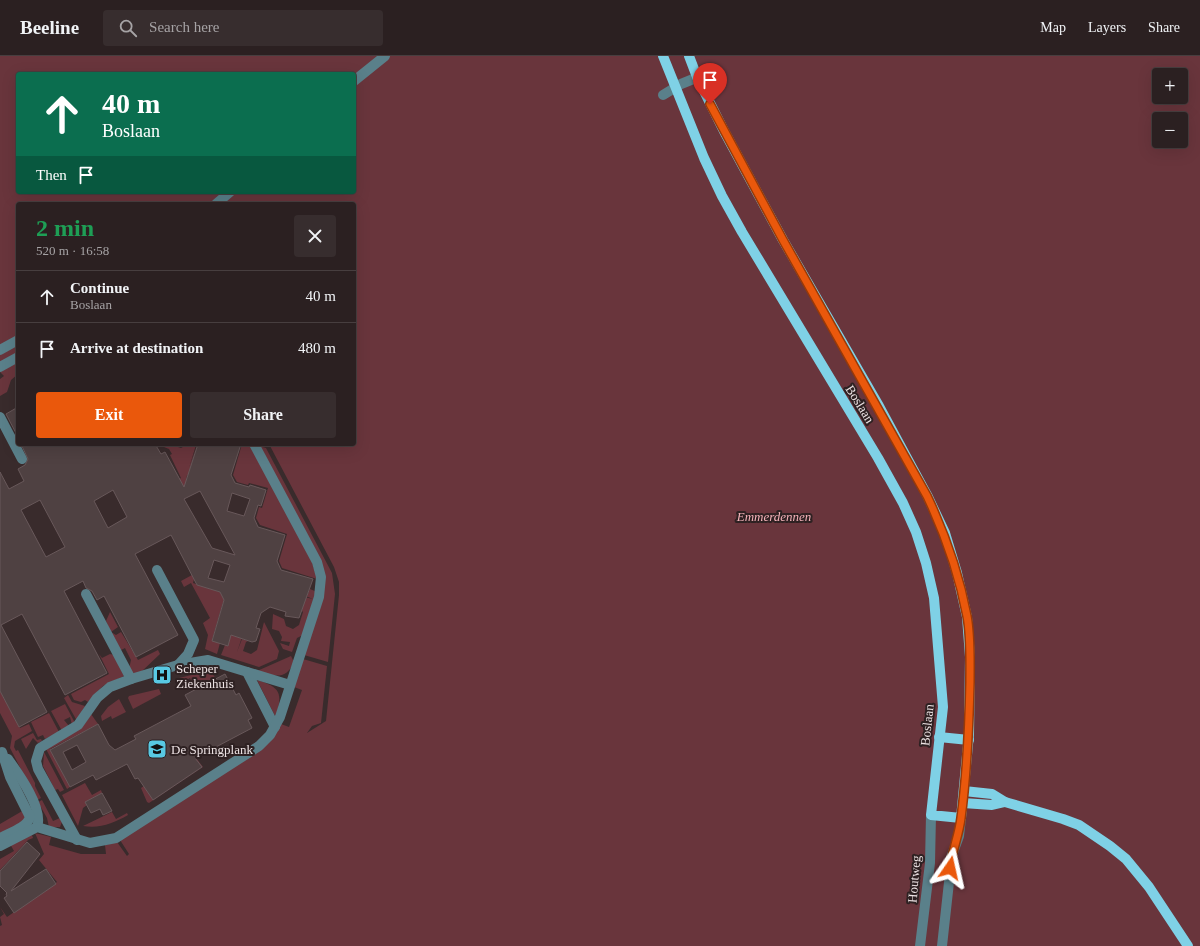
<!DOCTYPE html>
<meta charset="utf-8">
<style>
:root{--surface:#2b2021;--page:#372d2e;--text:#f1f3f6;--muted:#a6a3a5;--line:#473e3f;--accent:#ea580c}
body{margin:0;font-family:"Times New Roman",serif;background:var(--page);color:var(--text);height:100vh;display:flex;flex-direction:column;font-size:15px;white-space:nowrap}
*{box-sizing:border-box;margin:0}
p{font-size:13px;color:var(--muted)}
.icon{flex:none;width:22px;height:22px;fill:none;stroke:currentColor;stroke-width:2;stroke-linecap:round;stroke-linejoin:round}
.map{position:relative;flex:1;overflow:hidden}
.panel{position:absolute;left:16px;top:146px;width:340px;height:244px;display:flex;flex-direction:column;background:var(--surface);border-radius:4px;box-shadow:0 4px 16px #0002,0 0 0 1px var(--line)}
.panel>*{flex:none}
.hud{position:absolute;left:16px;top:16px;width:340px;height:122px;border-radius:4px;box-shadow:0 4px 16px #0002,0 0 0 1px var(--line);background:#0b6e4f;color:#fff;overflow:hidden}
.fabs{position:absolute;left:1152px;top:12px;display:grid;gap:8px}
.fabs a{display:grid;place-items:center;width:36px;height:36px;border-radius:4px;background:var(--surface);box-shadow:0 4px 16px #0002,0 0 0 1px var(--line);font-size:20px}
.pin{position:absolute;display:grid;place-items:center;width:34px;height:34px;color:#fff;margin:-41px -17px;border-radius:50% 50% 50% 0;rotate:-45deg;box-shadow:0 0 4px #0007}
.pin .icon{rotate:45deg}
.me{position:absolute;width:44px;margin:-22px;rotate:11deg;stroke-linejoin:round;filter:drop-shadow(0 0 3px #0008)}
.turn{display:flex;align-items:center;gap:14px;height:84px;padding:0 20px;font-size:18px}
.turn .icon{width:52px;height:52px;stroke-width:2.5}
.turn b{display:block;font-size:28px;line-height:34px}
.then{display:flex;align-items:center;height:38px;padding:0 20px;background:#0003;gap:8px;font-size:15px}
.round{display:grid;place-items:center;flex:none;width:42px;height:42px;border-radius:4px;background:var(--page)}
.overview{display:flex;align-items:center;justify-content:space-between;height:68px;padding:0 20px}
h1{font-size:24px;font-weight:600;line-height:30px;color:#1e9e55}
.action{display:flex;gap:8px;margin-top:auto;padding:8px 20px}
.action a{flex:1;height:46px;border-radius:4px;background:var(--accent);color:#fff;font-size:16px;font-weight:600;line-height:46px;text-align:center}
.action a+a{background:var(--page);color:var(--text)}
ul{padding:0;list-style:none}
li{display:flex;align-items:center;gap:12px;height:52px;padding:0 20px;border-top:1px solid var(--line)}
li div{flex:1}
li b{display:block;font-size:15px}
li em{font-style:normal}
header{display:flex;align-items:center;gap:24px;box-sizing:border-box;height:56px;padding:0 20px;background:var(--surface);border-bottom:1px solid var(--line)}
header strong{font-size:19px}
nav{display:flex;gap:22px;margin-inline-start:auto;font-size:14px}
.search{width:280px;height:36px;background:var(--page);display:flex;align-items:center;gap:10px;box-sizing:border-box;padding:0 14px;border-radius:4px;color:var(--muted);font-size:15px}
.map>svg:first-child{display:block}
</style>
<header>
<strong>Beeline</strong>
<div class="search"><svg class="icon" aria-label="search" viewBox="0 0 24 24"><circle cx="10" cy="10" r="6"/><path d="M15 15l6 6"/></svg>Search here</div>
<nav><a>Map</a><a>Layers</a><a>Share</a></nav>
</header>
<div class="map">
<svg width="1200" height="890" viewBox="0 0 1200 890">
<rect width="100%" height="100%" fill="#392b2c"/>
<g fill="#69353c" fill-rule="evenodd">
<path d="M0,0h1200v890h-1200v-20l2,-1 -2,-8 4,-3 -4,-7 7,10 50,-35 -18,-22 5,-6 -9,-21 16,4 -2,8 32,9h25l-1,-9 12,-3 10,14 2,-2 -9,-14 161,-116 8,3 13,-37 -8,-3 9,-28 24,7 -6,57 -9,3 -5,7 19,-12 13,-126v-13l-5,-15 -65,-123h85v-240h-336v170l-7,6 -4,12 -7,4v-17l4,-3 -4,-4zM18,18h336v118h-336zM1159,19h22v22h-22zM1159,63h22v22h-22z"/>
<path d="M169,388l12,4 7,-4 8,1 -7,23 8,-23 -7,23 2,8 -5,-1 -1,6 2,7 -22,-2 15,-8 -11,-23 2,-1 -3,-5 -5,-2z"/>
<path d="M242,388h8l60,111 7,24 -35,-11 -3,-7 8,-27 -27,-9 -4,-7 3,-11 3,1 6,-20 -19,-5 -1,2 -11,-3 -4,-7z"/>
<path d="M259,390l7,2 66,125 3,21 -7,68 -24,-7 20,-67z"/>
<path d="M192,519l2,4 -1,4 27,9 4,7 -12,41 8,3 -3,11 -12,-5 3,-14 -5,-12 7,-5 -19,-35 -7,4 -3,-6z"/>
<path d="M310,533l7,3 -14,43 -6,3 -5,14 -9,-3 -3,-6 9,3 1,-4 -9,-1 1,-4 -3,-6 -7,-2 1,-15 11,5 2,7 7,3 6,-4 4,-13 -1,-1 2,-14 9,2 -10,-4 4,1z"/>
<path d="M110,556l8,15 -7,5 5,3 5,-3 17,28 20,-10 2,4 -20,19 -6,1 -5,-5 2,-9 -6,-12 -6,3 -13,-30z"/>
<path d="M264,566l15,29 -2,8 -18,8 -38,-12 4,-10 6,-12 11,4 -5,15 5,-13 6,2 -2,1 -3,9 8,3 6,-4z"/>
<path d="M99,598l3,4 8,-4 4,1 10,21 -21,10 -15,16 -3,-2 -4,2 -7,-2 -3,-6 38,-20z"/>
<path d="M291,600l3,6c-8,19 -21,14 -37,9z"/>
<path d="M208,615l4,2 4,6 -20,11 -6,-12 -8,4 -3,-4z"/>
<path d="M257,624c23,7 26,13 19,36h-1z"/>
<path d="M159,633l2,5 -28,15 -5,-11 1,-2z"/>
<path d="M0,635l20,37 9,-4 3,7 -17,10 -1,6 2,4 2,-1 17,33v3l6,12 -4,2 -27,-52 2,-12 -12,-23z"/>
<path d="M68,639l4,7 13,4 -8,15 -13,-23z"/>
<path d="M119,643l7,13 -14,7 -1,-3 -9,5 -1,-5 7,-9z"/>
<path d="M65,648l10,19 -3,2 -2,-8 -6,3 5,6 -7,5 -11,-20z"/>
<path d="M49,657l10,19 -14,7 -2,-4 -5,2 -7,-15z"/>
<path d="M91,658l7,10 -48,25 20,38 -3,2 -21,-40c16,-16 32,-10 45,-35z"/>
<path d="M33,677l4,7 4,-1 1,2 -4,2 -5,-5 -7,11 -5,-10z"/>
<path d="M201,688l5,9 -10,5 7,9 -54,36 -2,-1 -6,-14 3,-2 9,14 48,-32 -6,-10 10,-5z"/>
<path d="M44,696l20,38 -4,2 -2,-3 -3,1 -12,-24z"/>
<path d="M85,727l7,12 9,-5 1,3 -16,9 1,3 -4,3 -5,18 -16,-31z"/>
<path d="M42,744l11,21 7,-3 2,4 -2,5h-11l-2,-9 -9,-16z"/>
<path d="M24,754l2,10 -26,16v-12z"/>
<path d="M112,756l4,7 11,-6 1,2c-14,8 -28,14 -45,11z"/>
<path d="M32,779l1,3 -5,2 -28,30v-11l14,-8 -4,-7z"/>
</g>
<g fill="#4f4142" stroke="#68585a" fill-rule="evenodd">
<path d="M18,351v30l-12,-23z"/>
<path d="M21,388h134l6,10 4,-2 19,35 14,-43h43l-10,31 4,8 14,4 1,-2 16,5 -5,16 -3,-1 -4,13 4,9 27,8 -8,26 4,9 32,9 -14,39 -14,-2 1,-4 -16,-5 -9,6 -5,15 4,1 -4,12 -4,1 -21,-7 -3,11 -16,-5 12,-41 -4,-8 -23,-7 -26,-50 -36,19 43,81 -42,22 -32,-61 -7,4 -5,-9 -6,-3 -3,-7 -19,10 43,82 -42,22 -43,-81 -21,11 46,87 -28,15 -19,-36v-219l9,17 15,-8 -6,-12 7,-4 3,-6zM113,434l14,27 -19,11 -14,-27zM200,435l35,64 -23,-7 -28,-49zM232,437l18,6 -6,17 -17,-5zM40,444l25,47 -19,10 -25,-47zM214,504l16,5 -6,17 -16,-4z"/>
<path d="M225,618l11,21 3,-2 13,25 -4,2 4,8 -57,30 7,9 -49,33 -15,-22 -3,1 -8,-15 -31,16 -3,-5 -23,12 -20,-37 48,-26 11,21 6,5 21,-11 -2,-3 57,-30 -6,-11zM77,689l9,17 -14,8 -9,-18z"/>
<path d="M102,737l10,18 -9,4 -3,-6 -9,4 -6,-11z"/>
<path d="M27,786l13,12 -29,37 35,-22 10,15 -42,29 -10,-15 3,-2 -1,-2 1,-1 -7,-7v-15z"/>
</g>
<g fill="none" stroke-linecap="round" stroke-linejoin="round">
<g stroke="#5a808a" stroke-width="10">
<path d="M354,25l31,-25"/>
<path d="M663,39l18,-11 27,-11"/>
<path d="M216,148l14,-12"/>
<path d="M0,294l18,-10"/>
<path d="M0,311l18,-10"/>
<path d="M0,361l22,42"/>
<path d="M157,514l37,70 -6,14 -10,11"/>
<path d="M86,538l45,85"/>
<path d="M247,616l28,55"/>
<path d="M8,703c10,14 36,50 29,68"/>
<path d="M0,782c9,-5 27,-10 30,-21l-20,-40 -8,-25"/>
<path d="M77,784l-39,-71 -2,-8 4,-13 38,-23 19,-27 13,-11 21,-8 47,-14 30,-5 82,25"/>
<path d="M0,790l37,-19 53,16 26,-5 143,-92 11,-11 10,-18 39,-120 2,-20 -4,-15 -63,-118"/>
<path d="M920,890l10,-83 1,-48"/>
<path d="M942,890l10,-91 7,-19 2,-18"/>
</g>
<g stroke="#7fd1e6" stroke-width="10">
<path d="M663,0l41,102 18,38 20,36 136,226 25,45 13,29 10,31 8,35 9,109 -12,108 30,3 8,-84 1,-77 -3,-40 -10,-44 -12,-40 -18,-38 -48,-89 -96,-166 -59,-109 -27,-54 -8,-21"/>
<path d="M939,681l30,3"/>
<path d="M964,735l28,3 13,8 58,17 16,6 31,21 16,13 23,28 39,59"/>
<path d="M963,747l29,2 13,-3"/>
</g>
</g>
<g fill="none" stroke-linecap="round" stroke-linejoin="round">
<g stroke="#983908" stroke-width="10">
<path id="route" d="M710,48l73,136 144,256c18,38 32,78 40,120 4,21 3,45 3,66 -1,46 -3,91 -9,136 -2,17 -9,33 -11,50"/>
</g>
<use href="#route" stroke="#ea580c" stroke-width="7"/>
</g>
<defs>
<g id="hospital-square" transform="scale(1)"><rect x="-9" y="-9" width="18" height="18" rx="4" fill="#58c9e3" stroke="#2e2122"/><path d="M-5-5h3v3.5h4V-5h3V5h-3V1.5h-4V5h-3Z" fill="#111"/></g>
<g id="school-square" transform="scale(1)"><rect x="-9" y="-9" width="18" height="18" rx="4" fill="#58c9e3" stroke="#2e2122"/><path d="M0-5L7-2L0 1L-7-2ZM-4 1L0 2.5L4 1V4Q0 6-4 4Z" fill="#111"/></g>
</defs>
<g fill-rule="evenodd">
<use href="#hospital-square" x="162" y="619"/>
<use href="#school-square" x="157" y="693"/>
</g>
<g text-anchor="middle" dominant-baseline="central" stroke-width="4" stroke-linejoin="round" paint-order="stroke">
<g font-size="13" fill="#ede3e4" stroke="#2e2122">
<text transform="translate(860 348) rotate(58)">Boslaan</text>
<text transform="translate(927 669) rotate(-84)">Boslaan</text>
<text transform="translate(914 823) rotate(-85)">Houtweg</text>
</g>
<g font-size="13" font-style="italic" fill="#f5b3ba" stroke="#2e2122">
<text x="774" y="460">Emmerdennen</text>
</g>
<g font-size="13" fill="#ede3e4" stroke="#2e2122" text-anchor="start">
<text x="176" y="612">Scheper<tspan x="176" dy="15">Ziekenhuis</tspan></text>
<text x="171" y="693">De Springplank</text>
</g>
</g>
</svg>
<div class="fabs">
<a>+</a>
<a>−</a>
</div>
<div class="pin" style="left:710px;top:48px;background:#d93025"><svg class="icon" aria-label="arrive" viewBox="0 0 24 24"><path d="M6 21V4h12l-3 4 3 4H6"/></svg></div>
<svg class="me" style="left:950px;top:812px" viewBox="-20 -20 40 40"><path d="M0-17L14 15 0 8-14 15z" fill="#ea580c" stroke="#fff" stroke-width="4"/></svg>
<div class="hud">
<div class="turn"><svg class="icon" aria-label="ahead" viewBox="0 0 24 24"><path d="M12 20V5M6 11l6-6 6 6"/></svg><div><b>40 m</b>Boslaan</div></div>
<div class="then">Then<svg class="icon" aria-label="arrive" viewBox="0 0 24 24"><path d="M6 21V4h12l-3 4 3 4H6"/></svg></div>
</div>
<section class="panel">
<div class="overview"><div><h1>2 min</h1><p>520 m · 16:58</p></div><a class="round"><svg class="icon" aria-label="close" viewBox="0 0 24 24"><path d="M6 6l12 12M18 6L6 18"/></svg></a></div>
<ul>
<li><svg class="icon" aria-label="ahead" viewBox="0 0 24 24"><path d="M12 20V5M6 11l6-6 6 6"/></svg><div><b>Continue</b><p>Boslaan</p></div><em>40 m</em></li>
<li><svg class="icon" aria-label="arrive" viewBox="0 0 24 24"><path d="M6 21V4h12l-3 4 3 4H6"/></svg><div><b>Arrive at destination</b></div><em>480 m</em></li>
</ul>
<div class="action"><a>Exit</a><a>Share</a></div>
</section>
</div>
